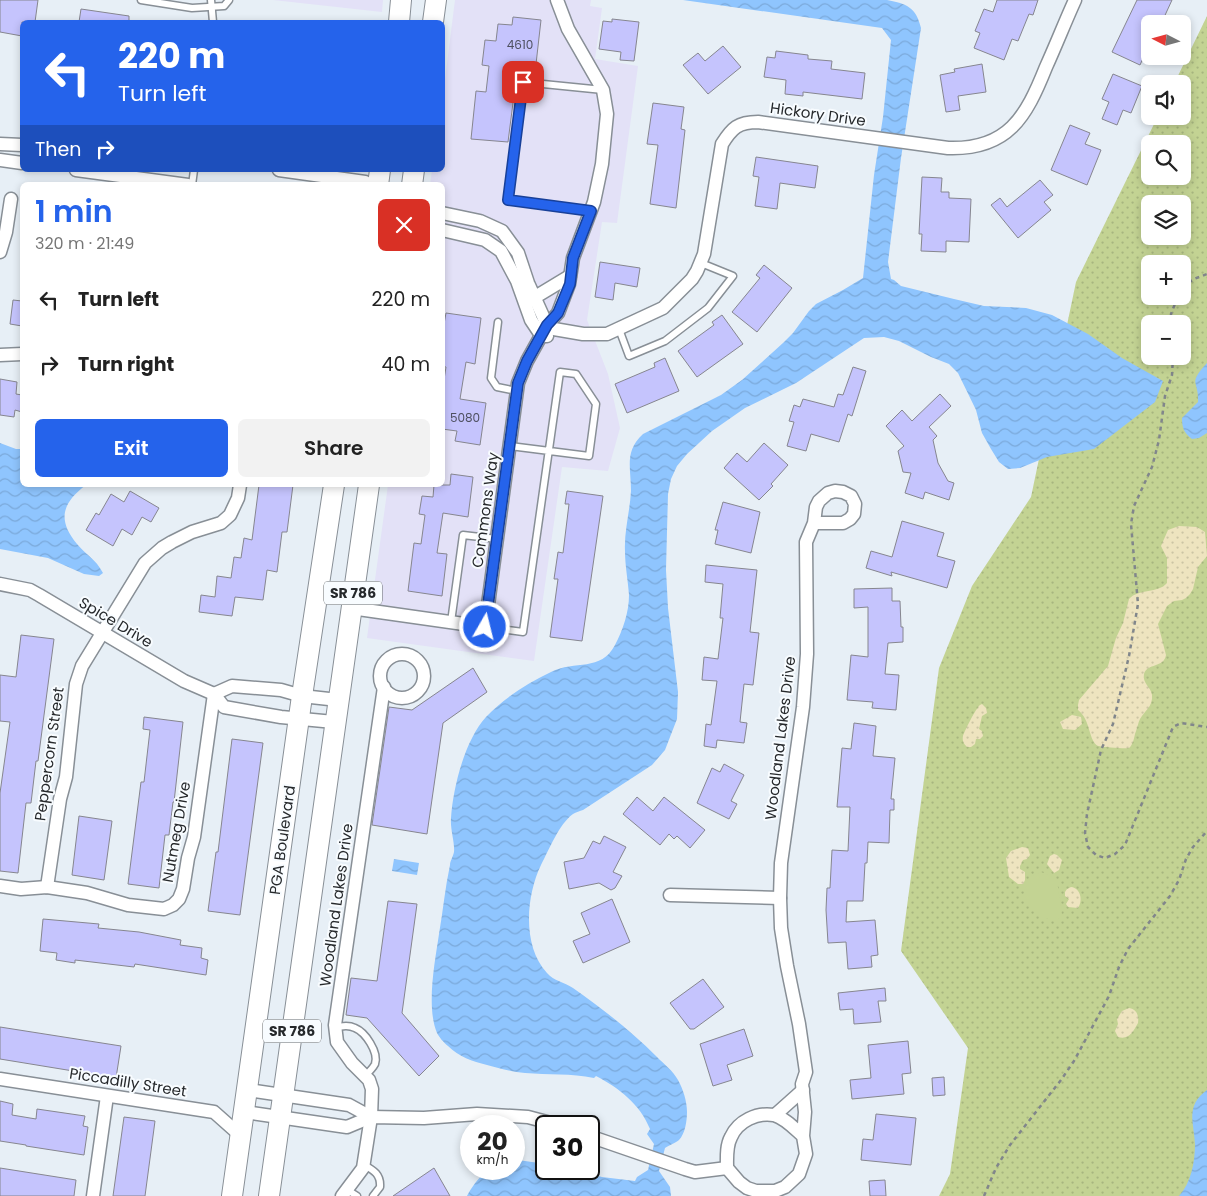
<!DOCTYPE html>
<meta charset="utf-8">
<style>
:root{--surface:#fff;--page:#f2f2f2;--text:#222;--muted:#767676;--accent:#2563eb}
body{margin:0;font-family:Poppins,sans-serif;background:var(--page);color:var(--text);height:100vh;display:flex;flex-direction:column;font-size:19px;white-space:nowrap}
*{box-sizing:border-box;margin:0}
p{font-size:16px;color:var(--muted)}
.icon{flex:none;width:28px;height:28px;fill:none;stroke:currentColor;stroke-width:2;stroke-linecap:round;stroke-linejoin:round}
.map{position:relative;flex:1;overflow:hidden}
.details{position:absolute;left:20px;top:182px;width:425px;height:305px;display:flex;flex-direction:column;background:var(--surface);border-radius:8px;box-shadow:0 2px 8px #0003}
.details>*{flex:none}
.hud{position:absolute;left:20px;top:20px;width:425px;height:152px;border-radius:8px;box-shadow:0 2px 8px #0003;background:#2563eb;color:#fff;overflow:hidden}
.needle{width:32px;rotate:276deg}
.controls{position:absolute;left:1141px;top:15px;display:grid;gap:10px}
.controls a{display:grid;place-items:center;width:50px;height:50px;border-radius:8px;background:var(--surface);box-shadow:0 2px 8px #0003;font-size:25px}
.speed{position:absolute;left:460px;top:1115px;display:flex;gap:10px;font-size:25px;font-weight:700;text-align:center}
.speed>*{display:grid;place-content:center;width:65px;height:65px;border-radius:50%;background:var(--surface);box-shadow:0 2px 8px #0003;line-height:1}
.speed small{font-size:12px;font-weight:400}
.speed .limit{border:2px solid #111;border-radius:8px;background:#fff;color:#111}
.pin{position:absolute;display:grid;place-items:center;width:42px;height:42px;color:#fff;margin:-21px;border-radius:10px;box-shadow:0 2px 8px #0006}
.me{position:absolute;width:55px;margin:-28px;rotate:8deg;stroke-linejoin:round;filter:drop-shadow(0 0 4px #0008)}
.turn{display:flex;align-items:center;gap:18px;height:105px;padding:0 15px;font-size:22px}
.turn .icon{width:65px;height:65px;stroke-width:2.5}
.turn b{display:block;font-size:35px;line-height:42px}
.then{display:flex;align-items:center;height:48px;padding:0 15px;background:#0003;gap:10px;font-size:19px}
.round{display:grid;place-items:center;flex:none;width:52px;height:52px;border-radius:8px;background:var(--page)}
.overview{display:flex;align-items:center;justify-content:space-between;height:85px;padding:0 15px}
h1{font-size:30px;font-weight:600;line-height:38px;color:var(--accent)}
.primary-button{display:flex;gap:10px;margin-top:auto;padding:10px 15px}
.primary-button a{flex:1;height:58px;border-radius:8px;background:var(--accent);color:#fff;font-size:20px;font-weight:600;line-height:58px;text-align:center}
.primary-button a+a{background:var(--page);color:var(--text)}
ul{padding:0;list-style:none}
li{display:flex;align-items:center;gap:15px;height:65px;padding:0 15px}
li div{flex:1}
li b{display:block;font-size:19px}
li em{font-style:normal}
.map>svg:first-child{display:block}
</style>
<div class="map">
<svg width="1207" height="1196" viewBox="0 0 1207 1196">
<defs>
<pattern id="grass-dots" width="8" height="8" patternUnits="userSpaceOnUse" patternTransform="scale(1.25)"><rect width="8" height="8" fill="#c3d393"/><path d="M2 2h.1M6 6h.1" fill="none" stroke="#a7b57f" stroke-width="1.8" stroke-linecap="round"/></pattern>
<pattern id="sand-dots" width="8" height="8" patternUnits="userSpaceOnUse" patternTransform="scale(1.25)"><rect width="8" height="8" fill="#eee4bf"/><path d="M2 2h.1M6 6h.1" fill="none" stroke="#ccc4a4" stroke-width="1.8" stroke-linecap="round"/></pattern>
<pattern id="water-waves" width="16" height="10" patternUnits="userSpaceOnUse" patternTransform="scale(1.25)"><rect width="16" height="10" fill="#8fc5fe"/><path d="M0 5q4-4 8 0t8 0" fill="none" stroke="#7ba9da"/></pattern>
</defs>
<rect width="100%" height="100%" fill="#e7eff6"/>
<g fill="#e3e1f7">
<path d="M273,0h110l-1,12z"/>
<path d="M455,0h136l-1,6 12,2 -7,51 43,7 -21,157 -15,-1 -15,98 21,54 12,54 -12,43 -46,-4 -28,194 -167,-23 21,-153h54v-300h-12l2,-15h10l1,-75z"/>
</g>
<path fill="url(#grass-dots)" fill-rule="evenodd" d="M1207,16v1180h-268l11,-22 18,-126 -67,-97 38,-283 33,-82 59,-89 45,-215 82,-166h24v-32h-8zM1150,144h32v32h-32zM1150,204h32v32h-32zM1150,264h32v32h-32zM1150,324h32v32h-32z"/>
<g fill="url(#sand-dots)">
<path d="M1179,526l18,1 8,5 2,24 -9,11 -5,22 -3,5 -4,4 -4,2 -8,1 -7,5 -9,18 8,31c-2,13 -19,8 -22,19 -2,9 7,13 8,21 1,12 -7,15 -12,24 -2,4 -3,10 -5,15 -1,4 -2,11 -6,14 -3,1 -26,-1 -31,-2 -10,-6 -7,-26 -20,-36v-5l1,-5 29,-34 8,-28 7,-15 6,-24c10,-11 29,-5 38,-16v-25l-6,-12 7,-16z"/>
<path d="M982,704l4,4 1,5 -5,3 -3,13 3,2 1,5 -3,3h-4l-1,5 -4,3h-4c-3,-3 -5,-6 -4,-11 1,-4 13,-28 17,-31z"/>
<path d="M1072,715l9,2 1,7 -7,6 -12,-1 -3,-7z"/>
<path d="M1022,847l6,1 2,7 -3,4 -4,1 -3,6v3l5,3v8l-2,4h-5l-9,-7 -3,-19 5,-7z"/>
<path d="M1054,854l3,1 5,5 -3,10 -5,3 -7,-9 3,-8z"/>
<path d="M1071,887c10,1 12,14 7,21l-10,-1 -2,-3 3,-5 -4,-3v-4l2,-3z"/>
<path d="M1129,1008c8,1 10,8 9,15 -5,9 -9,17 -20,14l-3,-6 3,-7 -1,-5 5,-8z"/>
</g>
<path fill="#c3d393" d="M1041,872c19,7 16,11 19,28 1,9 4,13 -2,20h-7l-6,-2 -21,-21v-7l7,-14z"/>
<g fill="url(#water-waves)">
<path d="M683,0h204c20,4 29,7 34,28l-20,130 -13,104 3,17 3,1 7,6 53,13 30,7 42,2 26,7 36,19 34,24 41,23 -8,21 -61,47 -47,8 -27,11 -12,1 -9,-7 -8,-13 -9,-16 -6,-23 -18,-37 -9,-9 -18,-7 -32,-16 -15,-4 -20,1 -68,45 -51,25 -33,23 -25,23 -10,12 -6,13 -3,15 -2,76 2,38 10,84 -1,27 -12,31 -13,15 -69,45c-3,1 -7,2 -10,4 -14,10 -24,36 -32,51 -15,31 -19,81 6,108 7,8 17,9 26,15 31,22 57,42 84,69 7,7 16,14 21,23 5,9 9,21 9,32 0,9 -2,22 -8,28 -3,3 -10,5 -14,8l-6,23 11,16 1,9h-204c5,-9 15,-25 26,-27 6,-2 14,0 21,0v-8l4,-1 28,4v5h25l31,8 33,4 2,-4 11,-7 6,-26 -7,-10 3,-5c-10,-25 -31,-41 -54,-53l-2,2c-23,-5 -46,-3 -69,-5 -13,-1 -26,-5 -38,-8 -15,-4 -28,-8 -39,-19 -4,-3 -9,-9 -11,-13 -11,-26 -2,-72 2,-99 4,-23 6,-46 11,-69 0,-4 3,-8 4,-13 1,-9 -4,-23 -3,-34 2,-31 14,-78 35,-101 18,-19 42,-34 65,-45 24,-12 50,0 64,-27 8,-15 14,-33 14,-50 -1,-15 -4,-29 -4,-44 -1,-20 5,-40 6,-60 0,-24 -7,-39 12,-57l78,-39 21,-15 41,-37 10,-10 16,-22 7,-7 27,-14 20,-12 11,-103 9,-58 8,-77 -9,-12z"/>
<path d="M1207,363v70l-8,5 -7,1c-8,-6 -10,-11 -10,-21l16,-16c1,-23 -11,-17 9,-39z"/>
<path d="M0,443l16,6h6v36h64c-24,18 -29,35 -9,59 10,12 18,14 26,29l-4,3 -15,-2 -36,-16 -48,-9z"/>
<path d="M394,859l25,4 -2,12 -25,-4z"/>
<path d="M1207,1090v106h-28c12,-13 16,-34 16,-52 -1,-22 -10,-38 12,-54z"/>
</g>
<g fill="#c5c4fd" stroke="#86868f">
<path d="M0,0h38l-3,22h-13v14l-22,-4z"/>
<path d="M997,0h41l-5,15 -4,-1 -11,27 -6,-2 -8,21 -30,-12 6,-15 -5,-2 9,-22 9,3z"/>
<path d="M1137,0h35l-11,24h-11v19l-10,22 -28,-13z"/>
<path d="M81,9l48,7v6h-50z"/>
<path d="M513,17l28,3 -5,44 -26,-2 -4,32 8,1 -6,47 -37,-3 5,-48 10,1 3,-26 -7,-1 3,-25 11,1 2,-17 14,1z"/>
<path d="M612,19l27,3 -5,39 -14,-1 1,-8 -22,-3 4,-28 9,1z"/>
<path d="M723,46l18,21 -33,27 -25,-29 15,-12 7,8z"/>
<path d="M776,51l32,4v4l24,2 -1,8 34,4 -3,26 -59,-7v4l-18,-2 1,-14 -22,-3 3,-20 8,1z"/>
<path d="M982,64l4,28 -28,4 2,14 -14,2 -6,-37 15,-3 -1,-3z"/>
<path d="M1113,74l29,12 -11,27 -8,-3 -6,15 -15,-6 7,-17 -7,-3z"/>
<path d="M653,103l31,4 -3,22 4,1 -9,78 -26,-4 8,-59 -11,-1z"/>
<path d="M1070,125l20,8 -5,11 16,6 -14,35 -36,-15z"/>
<path d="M756,157l62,9 -3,22 -35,-5 -3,26 -22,-3 4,-29 -6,-1z"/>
<path d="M922,177l20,1 -1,14h8v6l22,1 -2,43 -23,-1v11l-25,-1 1,-17h-3z"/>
<path d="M1040,180l13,15 -9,7 7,8 -33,28 -27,-33 9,-7 7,9z"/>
<path d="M600,262l40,6 -3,19 -22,-4 -2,17 -18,-3z"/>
<path d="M764,265l28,23 -35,44 -25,-20 28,-34 -4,-3z"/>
<path d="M13,300l9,1v25l-12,-2z"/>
<path d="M446,313l35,5 -6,46 -9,-2 -6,37 26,4 -6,42 -25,-4 2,-10 -15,-2v-37l4,-25 -4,-1v-31z"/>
<path d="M722,315l21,29 -46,33 -19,-26 36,-26 -2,-3z"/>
<path d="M665,358l14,33 -52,22 -12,-29 40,-17 -1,-4z"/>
<path d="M853,367l13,4 -14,45 -4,-2 -9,28 -28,-8 -5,17 -19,-5 7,-24 -5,-1 5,-16 6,2 3,-8 31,8 4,-13 5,1z"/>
<path d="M0,379l17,3 -1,12 6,1v17l-7,-2 -1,7 -14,-2z"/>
<path d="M940,394l11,12 -22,21 8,9 -4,4 5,23 10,18 6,2 -5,17 -24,-8 -2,7 -18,-6 6,-20 -8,-1 -5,-21 6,-5 -18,-20 16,-16 10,11z"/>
<path d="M764,443l24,22 -17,19 2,2 -14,14 -35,-32 13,-15 10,9z"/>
<path d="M451,474l22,3 -5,40 -25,-4 -6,40 10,1 -5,42 -34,-5 6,-48 7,1 4,-29 -6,-1 3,-18 11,1 1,-12h16z"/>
<path d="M259,485h34l-6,47h-5l-5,40 -10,-2 -4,30 -28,-3 -3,19 -33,-4 2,-17 14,2 2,-21 14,2 3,-21 7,1 3,-20 8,2z"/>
<path d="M130,491l29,17 -8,14 -9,-5 -10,18 -10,-6 -9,17 -27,-16 10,-17 3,2 12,-21 13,8z"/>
<path d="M567,491l36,5 -21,145 -32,-4 8,-58h-4l4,-27 5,1 6,-49h-4z"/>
<path d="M723,502l37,10 -9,41 -36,-9 3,-14h-3z"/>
<path d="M902,521l42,12 -7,23 18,5 -8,27 -56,-16 1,4 -26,-8 5,-17 21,6z"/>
<path d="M706,565l51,5 -7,62 9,1 -6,52 -9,-1 -4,38 7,1 -3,20 -27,-3 -1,8 -12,-2 2,-22 5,1 6,-44 -15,-1 2,-23 14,2 5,-41h-3l3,-34 -18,-2z"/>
<path d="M892,588v13h8l1,26h2v15l-15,1 -3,31 14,1 -3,35 -24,-2 1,-6 -26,-2 4,-45 17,2v-50l-14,1v-19z"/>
<path d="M21,635l33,4 -16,122h-2l-5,42h-5l-8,70 -18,-2v-78l10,-71 -10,-1v-46l16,2z"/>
<path d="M473,668l14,24 -44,31 -16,111 -55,-9 17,-118 23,3z"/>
<path d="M144,717l39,5 -9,80h-1l-4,33h-4l-6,53 -31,-4 13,-102h3l6,-52 -7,-1z"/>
<path d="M854,723l22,3 -3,30 22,2 -4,41h3v11h-4l-1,33 -21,-1 -1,21h-2l-2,38h-16l-1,21 29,-2 3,35 -7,1 1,11 -24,2 -2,-27 -18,1 -2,-33 1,-22h3l2,-38 16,1 2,-44h-13l5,-59 9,1z"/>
<path d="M232,739l31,4 -23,172 -32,-4 8,-59h2z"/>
<path d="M724,764l20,11 -13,26 6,3 -8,15 -32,-16 15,-35 8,4z"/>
<path d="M637,797l16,14 11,-14 41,33 -15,18 -13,-12 -3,3 -5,-5 -9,11 -37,-31z"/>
<path d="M79,816l33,5 -8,59 -32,-5z"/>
<path d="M604,836l22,11 -13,25 9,4 -7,12 -4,2 -12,-7 -30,6 -5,-27 20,-4 9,-17 7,3z"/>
<path d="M612,899l18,43 -47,21 -10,-22 17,-7 -9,-21z"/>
<path d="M388,901l29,3 -15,109 37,43 -20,20 -52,-58 -21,-3 5,-37 26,3z"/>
<path d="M43,919l56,5 -1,4 41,4 42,8 -1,5 22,3 -1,10 7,2 -2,15 -71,-11 -1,3 -59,-7v3l-19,-3 1,-7 -17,-2z"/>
<path d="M703,979l21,28 -30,22h-4l-20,-26z"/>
<path d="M885,988l1,13h-8l3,21 -27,2 -1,-15 -13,1 -2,-17z"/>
<path d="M0,1027l121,19 -5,32 -116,-19z"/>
<path d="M744,1029l9,27 -26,9 5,15 -19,6 -13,-42z"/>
<path d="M908,1041l3,32 -9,1 2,20 -52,5 -2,-19 21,-2 -3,-33z"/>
<path d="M944,1077l1,18 -12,1 -1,-18z"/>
<path d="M0,1101l13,3 -1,11 24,4 1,-10 48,7 -2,10 5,1 -4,28 -58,-9v-1l-26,-4z"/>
<path d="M876,1114l40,4 -5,47 -50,-5 2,-21 10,1z"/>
<path d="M124,1117l31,4 -10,75h-32z"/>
<path d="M0,1168l76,12 -2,16h-74z"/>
<path d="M434,1168l16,28h-57z"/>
<path d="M885,1180l1,16h-16l-1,-15z"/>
</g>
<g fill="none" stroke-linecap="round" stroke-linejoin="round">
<g stroke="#888f96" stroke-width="9">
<g id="service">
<path d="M141,0l51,8 32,-2 5,-6"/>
<path d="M211,0l2,22"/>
<path d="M192,185l2,-15"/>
<path d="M591,211l-83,-11 15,-118 80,8"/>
<path d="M498,322l-7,56 6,9 20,4"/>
<path d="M619,329l10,27 36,-15 43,-33 25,-32 -32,-13"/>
<path d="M451,622l12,-87 34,4"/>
<path d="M485,627l38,5 37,-260 16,2 20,30 -7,52 -79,-10"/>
<path d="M335,1028c6,-2 14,-3 20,0 10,4 24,24 20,36 -2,4 -7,9 -10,12"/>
<path d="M364,1165c9,5 17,9 16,22l-7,9"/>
<path d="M346,1189l11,7"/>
</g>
</g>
<g stroke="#888f96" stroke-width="15">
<g id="minor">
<path d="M0,144l22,1"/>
<path d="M0,160l22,3"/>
<path d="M76,170l112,15"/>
<path d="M279,170l86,12 5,3"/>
<path d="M442,213l38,8 22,10 16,22 10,30 19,42 7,4 29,5h24l56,-26 29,-29 5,-8 7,-17 18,-110c10,-16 16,-22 36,-22l190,26c60,2 78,-31 98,-81 10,-22 19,-45 29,-67"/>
<path d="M442,230l43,10 16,11 16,30 14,39 10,15 6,1"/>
<path d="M0,252l6,-20 5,-33"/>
<path d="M527,302l43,-26"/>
<path d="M0,355l22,-1"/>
<path d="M0,584l30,6 9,5 145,86 30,13 10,13 57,10 53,5"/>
<path d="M351,608l134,19 33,-244 9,-22 20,-36 11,-12 11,-29 4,-26 21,-56 8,-38 5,-50 -4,-24 -35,-61 -11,-29"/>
<circle cx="402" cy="676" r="22"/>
<path d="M214,694l18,-8 49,4 21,6 36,4"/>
<path d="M0,886l21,3 26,-2 40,6 41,12 36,4 9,-4 6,-6 4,-10 5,-31 6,-21 20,-143"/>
<path d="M47,887l13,-88 6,-22 10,-93 6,-18 63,-103 17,-15 10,-6 20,-10 29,-9 9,-8 8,-17 2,-13"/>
<path d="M670,895l110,3"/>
<path d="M0,1079l214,33 27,24"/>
<path d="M248,1090l101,15 22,12"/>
<path d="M245,1112l102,15 24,-10 53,1 53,-4 51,3 34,9"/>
<path d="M775,1115l28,-25"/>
<path d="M589,1136l96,33 10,3 32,-4"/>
<path d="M803,1136c-8,-7 -18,-18 -29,-21 -17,-3 -36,6 -43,22 -5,9 -4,21 -4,31l12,14 8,6 9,3h19l10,-4 14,-13 7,-20 -3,-18 2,-24 -3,-28 4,-12 -7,-48 -12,-58 -6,-38 -1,-30 1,-35 22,-156 4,-53 -1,-112 8,-19 2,-16 3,-6 9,-8 7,-2 8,1 8,4 4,8 -1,10 -4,5 -7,4h-29"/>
<path d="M93,1196l14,-100"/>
<path d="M342,1196l21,-28 8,-51 1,-28 -3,-9 -17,-17 -15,-21 -2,-17 49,-338"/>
</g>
</g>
<g stroke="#888f96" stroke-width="22">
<g id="primary">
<path d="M399,22l2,-22"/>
<path d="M433,22l3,-22"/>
<path d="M378,185l2,-15"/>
<path d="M412,185l2,-15"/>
<path d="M232,1196l70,-500 32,-211"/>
<path d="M269,1196l100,-711"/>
</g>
</g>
<g stroke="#81868b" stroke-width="2.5" stroke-dasharray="4 4" stroke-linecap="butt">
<path d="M1182,287l12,-8 13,-5"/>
<path d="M1171,324v-10l7,-18"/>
<path d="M1173,356l-1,19 -7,21 -6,44 -7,27 -18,39 -3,18 7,80 -9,52 -16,68 -12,26 -14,64 -2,19 3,14 8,8 9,3 10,-4 10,-9 48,-118 8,-4 26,4"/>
<path d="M984,1196l12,-28 14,-23 51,-65 13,-19 35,-65 10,-29 9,-18 42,-53 9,-16 7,-21 7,-12 14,-16"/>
</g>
<use href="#service" stroke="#fff" stroke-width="6"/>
<use href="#minor" stroke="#fff" stroke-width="12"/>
<use href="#primary" stroke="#fff" stroke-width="20"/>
</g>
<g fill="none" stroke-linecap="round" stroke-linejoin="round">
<g stroke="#184099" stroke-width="12">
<path id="route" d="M485,627l33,-244 9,-22 20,-36 11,-12 12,-29 3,-26 18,-47 -83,-11 15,-118"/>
</g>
<use href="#route" stroke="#2563eb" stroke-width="9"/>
</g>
<g text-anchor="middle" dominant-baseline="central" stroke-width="4" stroke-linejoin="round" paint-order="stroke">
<g font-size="12" fill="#4e5060">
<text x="520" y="44">4610</text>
<text x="465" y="417">5080</text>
</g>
<g fill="#f8fcff" stroke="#65686b" stroke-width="1">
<rect x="324" y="581.5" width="58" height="23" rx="4"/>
<rect x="263" y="1019.5" width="58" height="23" rx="4"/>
</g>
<g font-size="14" font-weight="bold" fill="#26292c">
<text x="353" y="593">SR 786</text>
<text x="292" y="1031">SR 786</text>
</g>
<g font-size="15" fill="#26292c" stroke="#f8fcff">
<text transform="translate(818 114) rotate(8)">Hickory Drive</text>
<text transform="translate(485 510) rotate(-82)">Commons Way</text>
<text transform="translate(116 622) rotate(31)">Spice Drive</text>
<text transform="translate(780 738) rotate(-83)">Woodland Lakes Drive</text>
<text transform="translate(49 754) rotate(-82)">Peppercorn Street</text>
<text transform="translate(176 832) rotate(-80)">Nutmeg Drive</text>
<text transform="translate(282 840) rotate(-82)">PGA Boulevard</text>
<text transform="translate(336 905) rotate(-82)">Woodland Lakes Drive</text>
<text transform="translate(128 1082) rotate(9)">Piccadilly Street</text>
</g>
</g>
</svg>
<div class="controls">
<a><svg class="needle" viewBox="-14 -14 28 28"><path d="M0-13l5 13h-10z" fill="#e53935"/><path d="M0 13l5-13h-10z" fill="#767676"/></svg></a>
<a><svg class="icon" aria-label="sound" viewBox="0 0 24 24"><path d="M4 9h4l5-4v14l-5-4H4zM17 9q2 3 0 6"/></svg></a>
<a><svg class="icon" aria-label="search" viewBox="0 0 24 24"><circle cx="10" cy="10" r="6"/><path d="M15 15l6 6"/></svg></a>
<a><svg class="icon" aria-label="layers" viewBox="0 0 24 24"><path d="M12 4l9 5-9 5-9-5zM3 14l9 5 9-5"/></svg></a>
<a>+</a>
<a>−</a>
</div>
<div class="speed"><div>20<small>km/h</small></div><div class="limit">30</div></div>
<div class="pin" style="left:523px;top:82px;background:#d93025"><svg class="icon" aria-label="arrive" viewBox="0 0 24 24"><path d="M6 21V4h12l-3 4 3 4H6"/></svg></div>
<svg class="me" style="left:485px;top:627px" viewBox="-20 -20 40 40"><circle r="17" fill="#2563eb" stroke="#fff" stroke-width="3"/><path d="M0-11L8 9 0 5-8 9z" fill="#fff"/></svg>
<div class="hud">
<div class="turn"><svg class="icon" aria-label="left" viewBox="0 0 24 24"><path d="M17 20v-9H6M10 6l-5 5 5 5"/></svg><div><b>220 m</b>Turn left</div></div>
<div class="then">Then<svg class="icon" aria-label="right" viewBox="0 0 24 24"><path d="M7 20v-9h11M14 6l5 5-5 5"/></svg></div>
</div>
<section class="details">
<div class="overview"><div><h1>1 min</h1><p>320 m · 21:49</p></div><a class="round" style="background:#d93025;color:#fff"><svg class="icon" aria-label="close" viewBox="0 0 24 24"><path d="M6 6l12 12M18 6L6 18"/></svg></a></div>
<ul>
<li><svg class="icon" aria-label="left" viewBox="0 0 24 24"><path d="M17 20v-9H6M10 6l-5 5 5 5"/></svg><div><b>Turn left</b></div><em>220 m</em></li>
<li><svg class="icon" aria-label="right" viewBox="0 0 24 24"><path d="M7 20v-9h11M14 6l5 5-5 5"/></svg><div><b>Turn right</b></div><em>40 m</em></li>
</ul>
<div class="primary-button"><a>Exit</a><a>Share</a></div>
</section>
</div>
